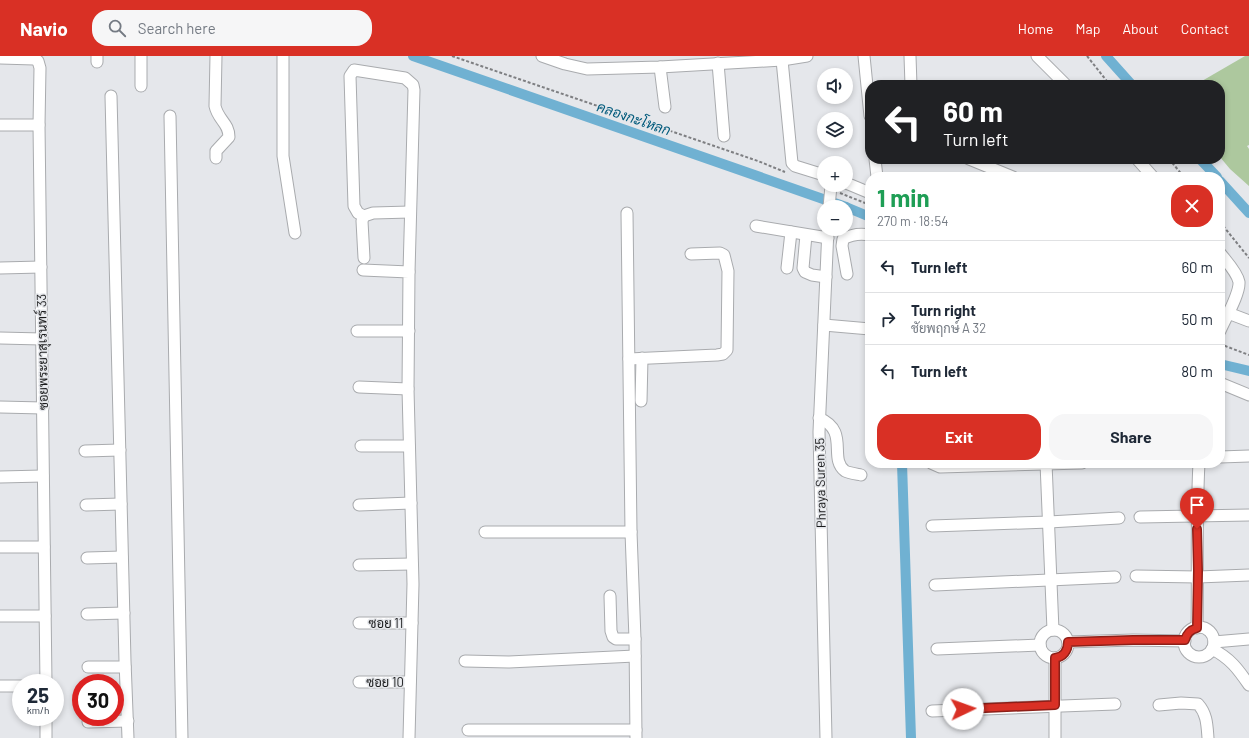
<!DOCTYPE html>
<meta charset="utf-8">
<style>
:root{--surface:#fff;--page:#f6f6f7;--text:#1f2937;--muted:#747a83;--line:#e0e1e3;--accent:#d93025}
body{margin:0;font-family:Barlow,Sarabun,sans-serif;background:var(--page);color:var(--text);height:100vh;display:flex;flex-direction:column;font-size:15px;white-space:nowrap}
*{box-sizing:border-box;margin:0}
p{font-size:13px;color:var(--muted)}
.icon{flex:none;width:22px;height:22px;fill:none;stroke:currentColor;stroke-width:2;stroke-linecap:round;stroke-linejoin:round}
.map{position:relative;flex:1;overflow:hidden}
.sheet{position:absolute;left:865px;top:116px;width:360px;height:296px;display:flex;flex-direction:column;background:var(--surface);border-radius:16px;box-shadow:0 2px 6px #0003}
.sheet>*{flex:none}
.hud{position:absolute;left:865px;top:24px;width:360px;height:84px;border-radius:16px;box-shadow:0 2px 6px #0003;background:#202124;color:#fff;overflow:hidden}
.fabs{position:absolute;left:817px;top:12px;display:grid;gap:8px}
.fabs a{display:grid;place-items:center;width:36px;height:36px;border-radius:50%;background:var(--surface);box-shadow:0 2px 6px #0003;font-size:20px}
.speed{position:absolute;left:12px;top:618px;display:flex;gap:8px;font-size:20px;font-weight:700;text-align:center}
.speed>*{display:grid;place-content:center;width:52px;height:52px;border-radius:50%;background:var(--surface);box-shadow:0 2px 6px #0003;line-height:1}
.speed small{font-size:10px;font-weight:400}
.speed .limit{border:6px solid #d22;background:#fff;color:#111}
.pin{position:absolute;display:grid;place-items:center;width:34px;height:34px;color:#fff;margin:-41px -17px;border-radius:50% 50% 50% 0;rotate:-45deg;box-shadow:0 0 4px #0007}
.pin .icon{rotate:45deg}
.me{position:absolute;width:44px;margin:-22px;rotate:87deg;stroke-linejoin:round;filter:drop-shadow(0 0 3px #0008)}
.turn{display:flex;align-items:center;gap:14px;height:84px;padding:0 12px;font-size:18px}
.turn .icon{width:52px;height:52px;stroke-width:2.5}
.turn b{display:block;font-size:28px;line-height:34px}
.round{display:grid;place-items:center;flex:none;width:42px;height:42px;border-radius:16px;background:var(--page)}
.headline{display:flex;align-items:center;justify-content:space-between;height:68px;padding:0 12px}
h1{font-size:24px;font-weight:700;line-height:30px;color:#1e9e55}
.button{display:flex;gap:8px;margin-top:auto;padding:8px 12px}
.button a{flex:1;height:46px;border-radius:16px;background:var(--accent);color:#fff;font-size:16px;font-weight:700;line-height:46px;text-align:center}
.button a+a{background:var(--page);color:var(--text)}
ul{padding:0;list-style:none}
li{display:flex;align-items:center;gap:12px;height:52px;padding:0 12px;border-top:1px solid var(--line)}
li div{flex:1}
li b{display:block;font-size:15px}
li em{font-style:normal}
header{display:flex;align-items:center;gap:24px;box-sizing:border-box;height:56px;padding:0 20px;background:var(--accent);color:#fff}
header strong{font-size:19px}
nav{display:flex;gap:22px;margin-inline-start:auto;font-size:14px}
.search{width:280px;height:36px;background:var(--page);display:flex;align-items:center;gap:10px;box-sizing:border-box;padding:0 14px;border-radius:16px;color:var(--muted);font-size:15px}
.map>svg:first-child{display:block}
</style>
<header>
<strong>Navio</strong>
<div class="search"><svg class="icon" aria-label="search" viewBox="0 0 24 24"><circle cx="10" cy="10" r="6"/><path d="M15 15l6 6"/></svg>Search here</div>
<nav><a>Home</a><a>Map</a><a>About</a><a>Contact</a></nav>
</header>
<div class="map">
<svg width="1249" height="682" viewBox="0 0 1249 682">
<rect width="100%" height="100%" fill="#e5e7eb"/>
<path fill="#adc89e" d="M1245,0h4v89l-2,1 2,3v37l-19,-17 -10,-12v-72h-25z"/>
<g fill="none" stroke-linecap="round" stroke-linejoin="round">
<g stroke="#70b1d2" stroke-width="10">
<path d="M413,0l433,151"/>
<path d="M1106,0l26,29"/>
<path d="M1200,103l17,18"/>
<path d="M1220,125l29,32"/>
<path d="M846,151l24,10"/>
<path d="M1220,308l29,7"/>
<path d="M902,407l9,275"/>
</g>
<g stroke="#a9abae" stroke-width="13">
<g id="minor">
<path d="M97,0v6"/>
<path d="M141,0v30"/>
<path d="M283,0v100l12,77"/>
<path d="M542,0l23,8 22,5 73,-2 122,-7 25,-4"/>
<path d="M864,0l6,60"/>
<path d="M910,0l1,29"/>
<path d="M1037,0l29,29"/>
<path d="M0,2l34,1 4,2 2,7 -1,57 7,558"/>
<path d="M782,4l10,103 3,3 29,9"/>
<path d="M718,7l6,73"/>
<path d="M660,11l5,40"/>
<path d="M111,40l14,565 3,77"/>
<path d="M170,60l12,622"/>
<path d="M0,69h39"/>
<path d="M216,102v-7l13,-14c0,-14 -11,-17 -14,-31l1,-50"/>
<path d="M875,103l2,18"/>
<path d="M969,103l44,18"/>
<path d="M1137,103l16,18"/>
<path d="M846,127l24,10"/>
<path d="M627,157l4,319 4,107 1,99"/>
<path d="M364,160l-6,-3 -4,-7 -4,-130 4,-6 51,8 8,7 1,5 -5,182"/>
<path d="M756,170l72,12"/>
<path d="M806,179l-3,33 2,4 7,3 14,2"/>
<path d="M1220,197c6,8 17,19 19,29 1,12 -14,37 -19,49"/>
<path d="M364,202l-2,-37 2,-5 9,-3 37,-1"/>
<path d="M0,212l41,-1"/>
<path d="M787,212l4,-36"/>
<path d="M363,214l46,2 -1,117 5,195 -4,154"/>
<path d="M847,218l-5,-28 1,-7c9,-5 17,-6 27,-4"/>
<path d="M1228,257l21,8"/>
<path d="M824,269l46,4"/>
<path d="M357,275h52"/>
<path d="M0,282l42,1"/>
<path d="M629,303l88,-4 6,-1 4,-4 1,-79 -4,-16 -4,-2 -29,1"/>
<path d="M1220,327l29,12"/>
<path d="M359,331l49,2"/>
<path d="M641,345l1,-43"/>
<path d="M0,351l43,1"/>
<path d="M819,362c31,13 9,40 26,53 4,2 11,3 16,4"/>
<path d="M361,390h48"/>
<path d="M85,395l35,-1"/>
<path d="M1220,401l29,-1"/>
<path d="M931,407l9,4 142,-4"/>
<path d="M1046,407l7,167"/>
<path d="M0,421l43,-1"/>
<path d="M86,449l35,-1"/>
<path d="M359,449l52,-2"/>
<path d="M1140,461l109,-2"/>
<path d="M932,470l117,-4 70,-4"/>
<path d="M485,476h146"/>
<path d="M0,491h44"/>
<path d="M87,502l35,-1"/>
<path d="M359,509l53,-1"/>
<path d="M1136,520l62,1 51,-2"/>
<path d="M935,529l180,-8"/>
<path d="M610,540l1,35 2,6 3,2h19"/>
<path d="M87,558l37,-1"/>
<path d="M0,560h45"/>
<path d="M359,567h53"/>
<circle cx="1199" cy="586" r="15"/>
<path d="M1197,572c1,-55 -1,-110 2,-165"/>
<circle cx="1054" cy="588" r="14"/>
<path d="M1068,586l65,-2 52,1"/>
<path d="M1214,586l35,-3"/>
<path d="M937,593l103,-4"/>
<path d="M1212,593c18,9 26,20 37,36"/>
<path d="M1055,602v80"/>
<path d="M465,605l44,1 126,-6"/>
<path d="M88,611h37"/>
<path d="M359,626h51"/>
<path d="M0,630h21"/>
<path d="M1159,649l22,-2 17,1c9,10 9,21 10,34"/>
<path d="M932,655l183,-7"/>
<path d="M46,661v21"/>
<path d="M88,666l40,-1"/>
<path d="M468,674h168"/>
<path d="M826,682l-7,-306 9,-203"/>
</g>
</g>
<g stroke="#7e7f82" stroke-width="2" stroke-dasharray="3 2" stroke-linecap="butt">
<path d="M452,0l306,105 27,11"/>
<path d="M1087,0l23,29"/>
<path d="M1169,103l15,18"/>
<path d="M840,137l30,12"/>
<path d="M1220,166l29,36"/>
<path d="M1220,288l29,11"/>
</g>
<use href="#minor" stroke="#fff" stroke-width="11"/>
<g stroke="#a9abae" stroke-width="13" stroke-linecap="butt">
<path id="minor-bridge" d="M829,151l2,-21"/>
</g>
<use href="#minor-bridge" stroke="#fff" stroke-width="11"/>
</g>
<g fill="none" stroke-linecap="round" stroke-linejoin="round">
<g stroke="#8d1f18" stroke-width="10">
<path id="route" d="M963,653l92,-4v-47c8,-1 13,-7 13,-16l65,-2h52c2,-7 5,-10 12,-12l1,-57 -1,-42"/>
</g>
<use href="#route" stroke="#d93025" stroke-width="7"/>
</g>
<g text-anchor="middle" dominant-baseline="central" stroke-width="3" stroke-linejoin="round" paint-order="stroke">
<g font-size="13" fill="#1a1b1c" stroke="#e5e7eb">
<text transform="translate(42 296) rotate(-91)">ซอยพระยาสุเรนทร์ 33</text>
<text transform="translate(820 427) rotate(-91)">Phraya Suren 35</text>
<text x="386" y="567">ซอย 11</text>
<text x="385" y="626">ซอย 10</text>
</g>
<g font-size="14" font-style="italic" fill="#035b7c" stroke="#e5e7eb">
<text transform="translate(634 62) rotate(19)">คลองกะโหลก</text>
</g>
</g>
</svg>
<div class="fabs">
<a><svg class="icon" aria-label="sound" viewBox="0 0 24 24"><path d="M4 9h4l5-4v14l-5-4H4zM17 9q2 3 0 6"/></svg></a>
<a><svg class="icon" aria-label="layers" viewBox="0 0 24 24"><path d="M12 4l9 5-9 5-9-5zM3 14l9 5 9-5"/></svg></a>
<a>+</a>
<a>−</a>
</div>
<div class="speed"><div>25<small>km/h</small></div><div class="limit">30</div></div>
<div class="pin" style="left:1197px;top:473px;background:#d93025"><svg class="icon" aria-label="arrive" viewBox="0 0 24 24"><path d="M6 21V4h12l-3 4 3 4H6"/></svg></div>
<svg class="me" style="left:963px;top:653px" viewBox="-20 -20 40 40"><circle r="19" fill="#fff"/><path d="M0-13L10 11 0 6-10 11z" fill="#d93025"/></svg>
<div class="hud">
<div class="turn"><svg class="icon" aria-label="left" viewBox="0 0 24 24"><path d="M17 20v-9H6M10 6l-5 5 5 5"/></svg><div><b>60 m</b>Turn left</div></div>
</div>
<section class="sheet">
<div class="headline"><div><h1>1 min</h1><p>270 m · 18:54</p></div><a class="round" style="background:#d93025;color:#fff"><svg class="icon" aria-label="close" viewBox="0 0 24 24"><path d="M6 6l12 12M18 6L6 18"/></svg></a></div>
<ul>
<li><svg class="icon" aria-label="left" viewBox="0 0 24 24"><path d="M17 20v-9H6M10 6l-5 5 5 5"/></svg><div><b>Turn left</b></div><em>60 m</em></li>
<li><svg class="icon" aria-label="right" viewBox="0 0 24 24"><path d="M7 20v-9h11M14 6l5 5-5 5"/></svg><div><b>Turn right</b><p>ชัยพฤกษ์ A 32</p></div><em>50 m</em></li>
<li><svg class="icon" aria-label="left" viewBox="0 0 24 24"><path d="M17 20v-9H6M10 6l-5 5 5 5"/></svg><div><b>Turn left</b></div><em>80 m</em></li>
</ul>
<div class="button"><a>Exit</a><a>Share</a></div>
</section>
</div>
